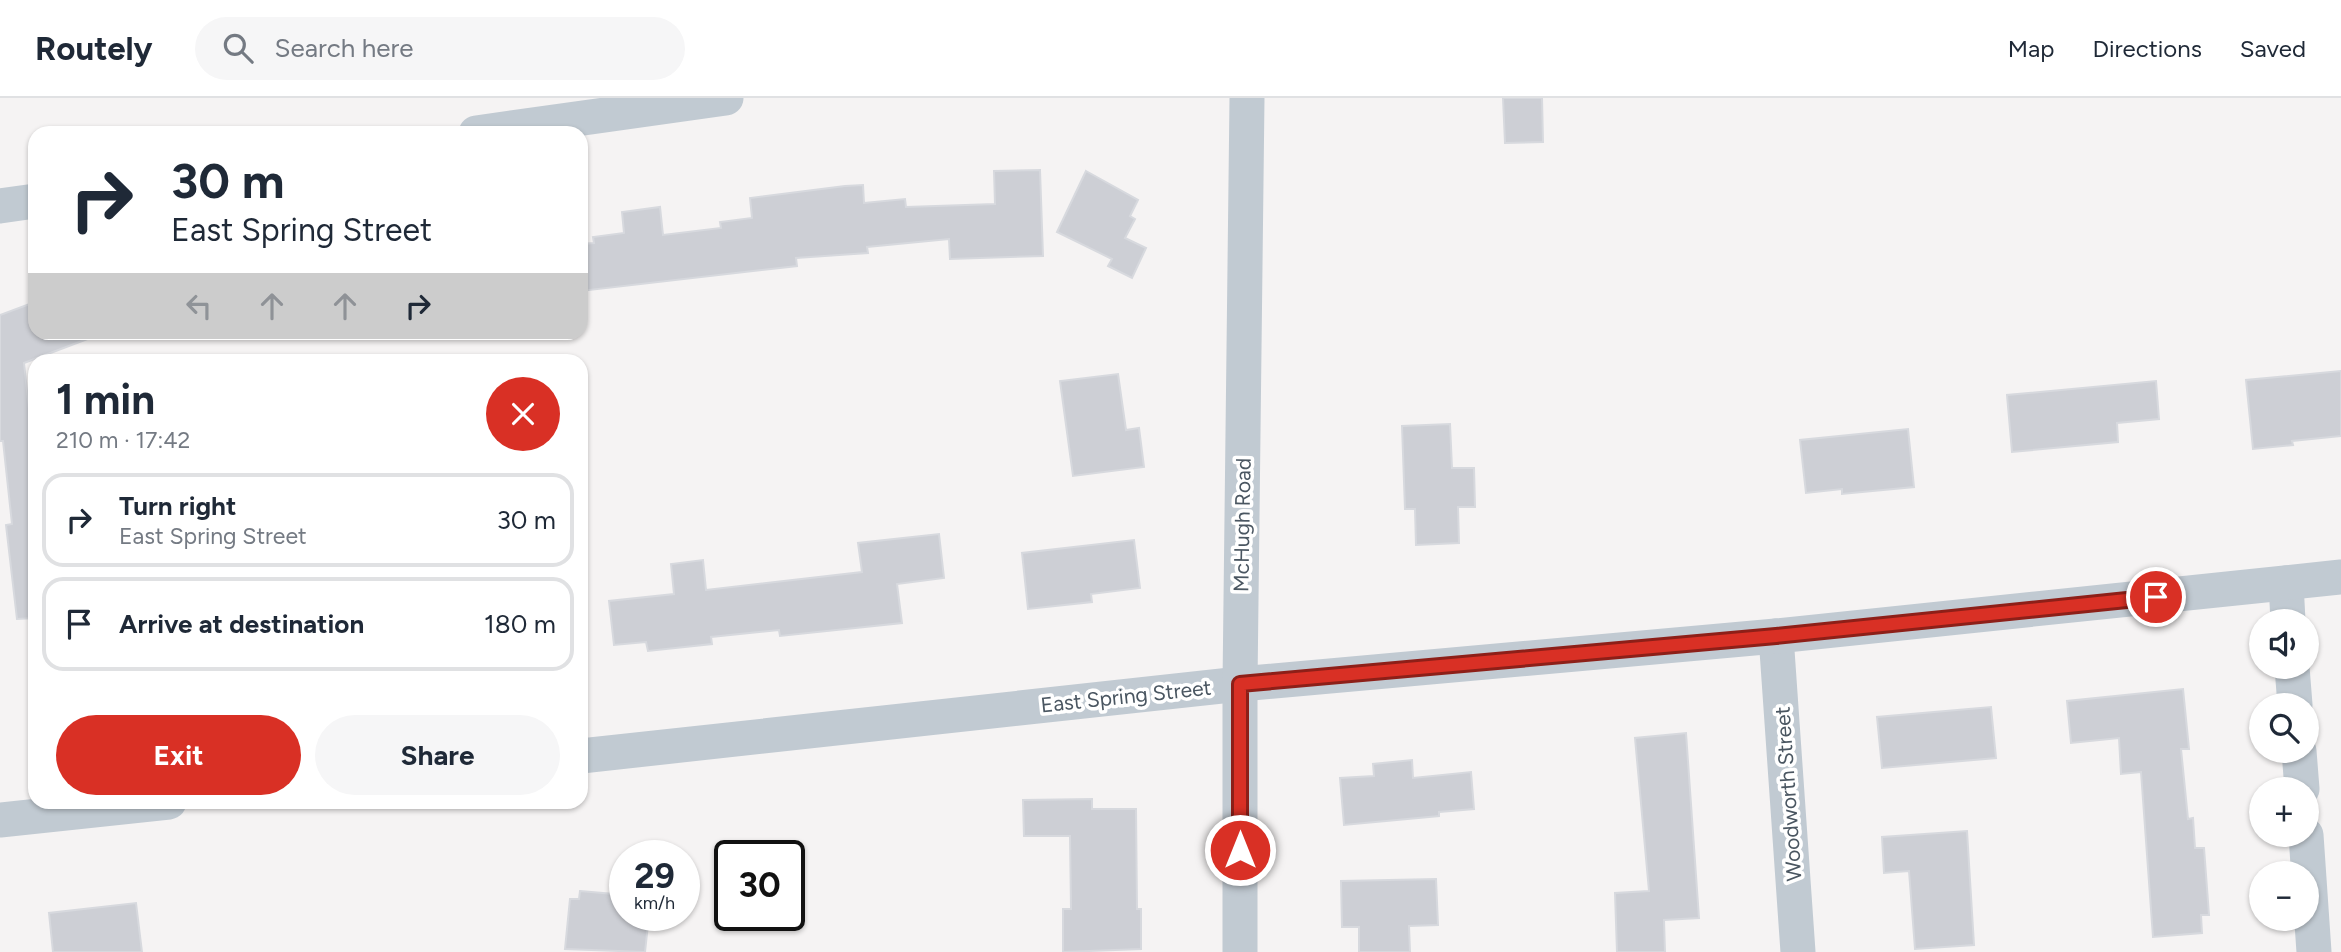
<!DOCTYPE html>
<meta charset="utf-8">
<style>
:root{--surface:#fff;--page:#f6f6f7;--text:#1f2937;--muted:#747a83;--line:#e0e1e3;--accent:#d93025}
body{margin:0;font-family:Figtree,sans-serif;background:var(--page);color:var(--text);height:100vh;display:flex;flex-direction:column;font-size:26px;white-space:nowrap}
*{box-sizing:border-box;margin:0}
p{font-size:23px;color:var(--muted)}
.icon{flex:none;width:38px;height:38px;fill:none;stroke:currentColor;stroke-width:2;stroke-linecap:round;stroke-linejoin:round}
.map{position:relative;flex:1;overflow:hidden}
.panel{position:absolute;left:28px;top:256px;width:560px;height:455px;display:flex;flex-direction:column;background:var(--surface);border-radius:21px;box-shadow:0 2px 5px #0004}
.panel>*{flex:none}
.guide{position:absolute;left:28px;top:28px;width:560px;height:214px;border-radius:21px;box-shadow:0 2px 5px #0004;background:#fff;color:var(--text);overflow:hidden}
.tools{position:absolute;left:2249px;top:511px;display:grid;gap:14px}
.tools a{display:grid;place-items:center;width:70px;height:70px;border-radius:50%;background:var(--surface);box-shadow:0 2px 5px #0004;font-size:35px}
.speed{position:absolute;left:609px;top:742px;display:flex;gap:14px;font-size:35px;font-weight:700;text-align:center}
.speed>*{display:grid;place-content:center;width:91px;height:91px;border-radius:50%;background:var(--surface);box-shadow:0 2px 5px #0004;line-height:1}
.speed small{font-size:18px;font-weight:400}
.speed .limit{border:4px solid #111;border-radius:10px;background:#fff;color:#111}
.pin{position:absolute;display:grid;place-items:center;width:60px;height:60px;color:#fff;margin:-30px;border:4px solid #fff;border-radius:50%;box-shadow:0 2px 7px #0007}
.me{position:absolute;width:77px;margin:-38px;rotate:0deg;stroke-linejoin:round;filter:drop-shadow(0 0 5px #0008)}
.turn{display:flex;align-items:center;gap:24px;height:147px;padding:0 28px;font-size:32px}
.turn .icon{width:91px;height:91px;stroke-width:2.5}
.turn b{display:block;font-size:49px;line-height:60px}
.lanes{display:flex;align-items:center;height:66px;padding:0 28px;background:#0003;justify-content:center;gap:35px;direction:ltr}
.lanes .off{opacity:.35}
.round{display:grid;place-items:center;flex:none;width:74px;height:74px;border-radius:37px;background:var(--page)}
.head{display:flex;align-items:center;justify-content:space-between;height:119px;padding:0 28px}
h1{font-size:42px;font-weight:700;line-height:52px}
.button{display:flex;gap:14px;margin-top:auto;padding:14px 28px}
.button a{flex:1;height:80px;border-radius:42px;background:var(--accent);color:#fff;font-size:28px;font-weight:700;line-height:80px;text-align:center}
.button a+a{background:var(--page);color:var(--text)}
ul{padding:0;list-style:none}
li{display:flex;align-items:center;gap:21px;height:94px;margin:0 14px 10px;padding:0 14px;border:4px solid var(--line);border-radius:21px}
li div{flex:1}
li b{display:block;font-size:26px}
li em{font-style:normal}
header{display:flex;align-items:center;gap:42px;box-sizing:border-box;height:98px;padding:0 35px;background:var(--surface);border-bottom:2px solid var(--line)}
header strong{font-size:33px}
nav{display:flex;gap:38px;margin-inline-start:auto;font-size:24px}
.search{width:490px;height:63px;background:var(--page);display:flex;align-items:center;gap:18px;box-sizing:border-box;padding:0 24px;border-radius:38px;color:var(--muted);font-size:26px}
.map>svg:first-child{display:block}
</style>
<header>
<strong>Routely</strong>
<div class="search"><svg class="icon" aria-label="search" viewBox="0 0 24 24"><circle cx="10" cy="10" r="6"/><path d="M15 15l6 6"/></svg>Search here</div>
<nav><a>Map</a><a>Directions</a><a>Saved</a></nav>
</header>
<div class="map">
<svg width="2341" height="854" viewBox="0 0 2341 854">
<rect width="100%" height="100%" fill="#f5f3f3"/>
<g fill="#cdcfd5" stroke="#d7d9de" stroke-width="2">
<path d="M1503,0h39l1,44 -38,1z"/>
<path d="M1040,72l3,86 -93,3 -1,-20 -82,8 1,6 -72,5 1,8 -216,25v-47l13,-1 -1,-6 31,-4 -2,-21 38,-5 3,28 58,-7 -1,-6 32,-4 -2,-20 95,-12 18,-1 1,18 41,-4 1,8 89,-3 -1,-33z"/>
<path d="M1086,73l52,29 -8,16 5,3 -10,19 21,10 -14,30 -24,-12 4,-7 -55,-27z"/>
<path d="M35,204v30h63v3l-74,28 8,73h3v182l-18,1 -11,-94 6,-1 -9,-83h-3v-126z"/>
<path d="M2341,273v65l-49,5 1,4 -40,4 -7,-69z"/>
<path d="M1118,276l8,56 13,-2 5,39 -71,9 -13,-95z"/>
<path d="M2156,283l3,38 -42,4 1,19 -106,10 -5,-57z"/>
<path d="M1450,326l2,44h22l1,39h-17l1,36 -43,2 -1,-36h-10l-3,-83z"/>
<path d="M1908,331l6,58 -72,7v-5l-36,4 -6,-53z"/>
<path d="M939,436l5,44 -47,6 5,39 -122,13 -1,-6 -68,7 1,7 -64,7 -2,-9 -32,3 -5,-44 65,-7 -3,-30 32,-4 3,30 156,-18 -4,-29z"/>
<path d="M1134,442l6,48 -49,6 1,8 -64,7 -6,-56z"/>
<path d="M2183,591l6,60h-8l7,70 5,-1 2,30h9l5,67h-8l1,18 -49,4 -12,-165 -20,2 -2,-36 -48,5 -4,-42z"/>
<path d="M1991,609l5,51 -114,10 -5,-51z"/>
<path d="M1686,635l13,185 -35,2 1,32h-48l-2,-59 34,-2 -14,-153z"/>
<path d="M1412,662l1,18 58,-6 3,37 -35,3v4l-95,9 -4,-47 34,-2 -1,-12z"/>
<path d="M1092,701v10h44l1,100h4v40l-78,3v-43h8l-1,-73h-46l-1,-36z"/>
<path d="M1967,733l7,114 -59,4 -6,-78 -25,2 -2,-36z"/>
<path d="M1436,781l2,46 -29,1 1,26h-51v-25h-17l-1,-46z"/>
<path d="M580,793l45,4v20h24l-4,37 -80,-3 5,-50h9z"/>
<path d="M136,805l6,49h-89l-4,-39z"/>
</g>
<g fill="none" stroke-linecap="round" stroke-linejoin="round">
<g stroke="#c1cad2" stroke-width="35">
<path d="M476,35l250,-35"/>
<path d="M0,108l35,-5"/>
<path d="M2286,485l2,38"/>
<path d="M1776,538l22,316"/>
<path d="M2292,569l3,38"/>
<path d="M2299,653l3,38"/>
<path d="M581,658l659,-72 536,-48 565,-59"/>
<path d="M0,722l169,-18"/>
<path d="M2306,737l8,117"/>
<path d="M1240,854v-268l7,-586"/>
</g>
</g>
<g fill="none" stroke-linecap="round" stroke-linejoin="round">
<g stroke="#8d1f18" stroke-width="18">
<path id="route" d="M1240,752v-166l536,-48 380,-39"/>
</g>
<use href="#route" stroke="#d93025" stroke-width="12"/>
</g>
<g text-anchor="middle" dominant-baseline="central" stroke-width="7" stroke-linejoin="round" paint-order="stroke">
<g font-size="21" fill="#4a5661" stroke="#fff">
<text transform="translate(1242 427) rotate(-89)">McHugh Road</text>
<text transform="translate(1126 598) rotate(-6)">East Spring Street</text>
<text transform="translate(1788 696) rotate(-94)">Woodworth Street</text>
</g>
</g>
</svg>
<div class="tools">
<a><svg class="icon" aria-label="sound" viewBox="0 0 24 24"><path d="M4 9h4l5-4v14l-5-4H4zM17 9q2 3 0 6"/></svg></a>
<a><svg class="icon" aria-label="search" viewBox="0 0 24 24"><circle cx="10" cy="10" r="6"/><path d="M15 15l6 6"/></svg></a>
<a>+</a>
<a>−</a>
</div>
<div class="speed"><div>29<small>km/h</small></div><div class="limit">30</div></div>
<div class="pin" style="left:2156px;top:499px;background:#d93025"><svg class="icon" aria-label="arrive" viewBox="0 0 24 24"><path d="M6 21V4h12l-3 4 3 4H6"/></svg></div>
<svg class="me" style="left:1240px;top:752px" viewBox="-20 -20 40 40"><circle r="17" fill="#d93025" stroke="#fff" stroke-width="3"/><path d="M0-11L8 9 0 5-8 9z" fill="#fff"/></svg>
<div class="guide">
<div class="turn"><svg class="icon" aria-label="right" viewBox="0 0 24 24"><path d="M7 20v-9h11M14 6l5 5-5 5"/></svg><div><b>30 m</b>East Spring Street</div></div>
<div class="lanes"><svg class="icon off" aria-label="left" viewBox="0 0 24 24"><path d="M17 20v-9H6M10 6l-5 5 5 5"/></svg><svg class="icon off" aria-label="ahead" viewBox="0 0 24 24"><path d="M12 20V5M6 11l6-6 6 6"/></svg><svg class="icon off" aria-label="ahead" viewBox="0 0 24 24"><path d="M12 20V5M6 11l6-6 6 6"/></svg><svg class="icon" aria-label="right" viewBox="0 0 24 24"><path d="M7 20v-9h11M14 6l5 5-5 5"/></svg></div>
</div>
<section class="panel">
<div class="head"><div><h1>1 min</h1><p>210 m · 17:42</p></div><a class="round" style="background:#d93025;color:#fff"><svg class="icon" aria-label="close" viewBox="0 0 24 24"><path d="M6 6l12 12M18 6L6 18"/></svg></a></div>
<ul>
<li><svg class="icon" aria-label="right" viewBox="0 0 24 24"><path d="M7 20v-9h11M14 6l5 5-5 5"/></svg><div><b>Turn right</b><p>East Spring Street</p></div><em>30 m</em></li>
<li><svg class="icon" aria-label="arrive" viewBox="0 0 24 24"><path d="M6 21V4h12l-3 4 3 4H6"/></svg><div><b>Arrive at destination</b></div><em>180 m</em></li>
</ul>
<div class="button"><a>Exit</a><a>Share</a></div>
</section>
</div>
